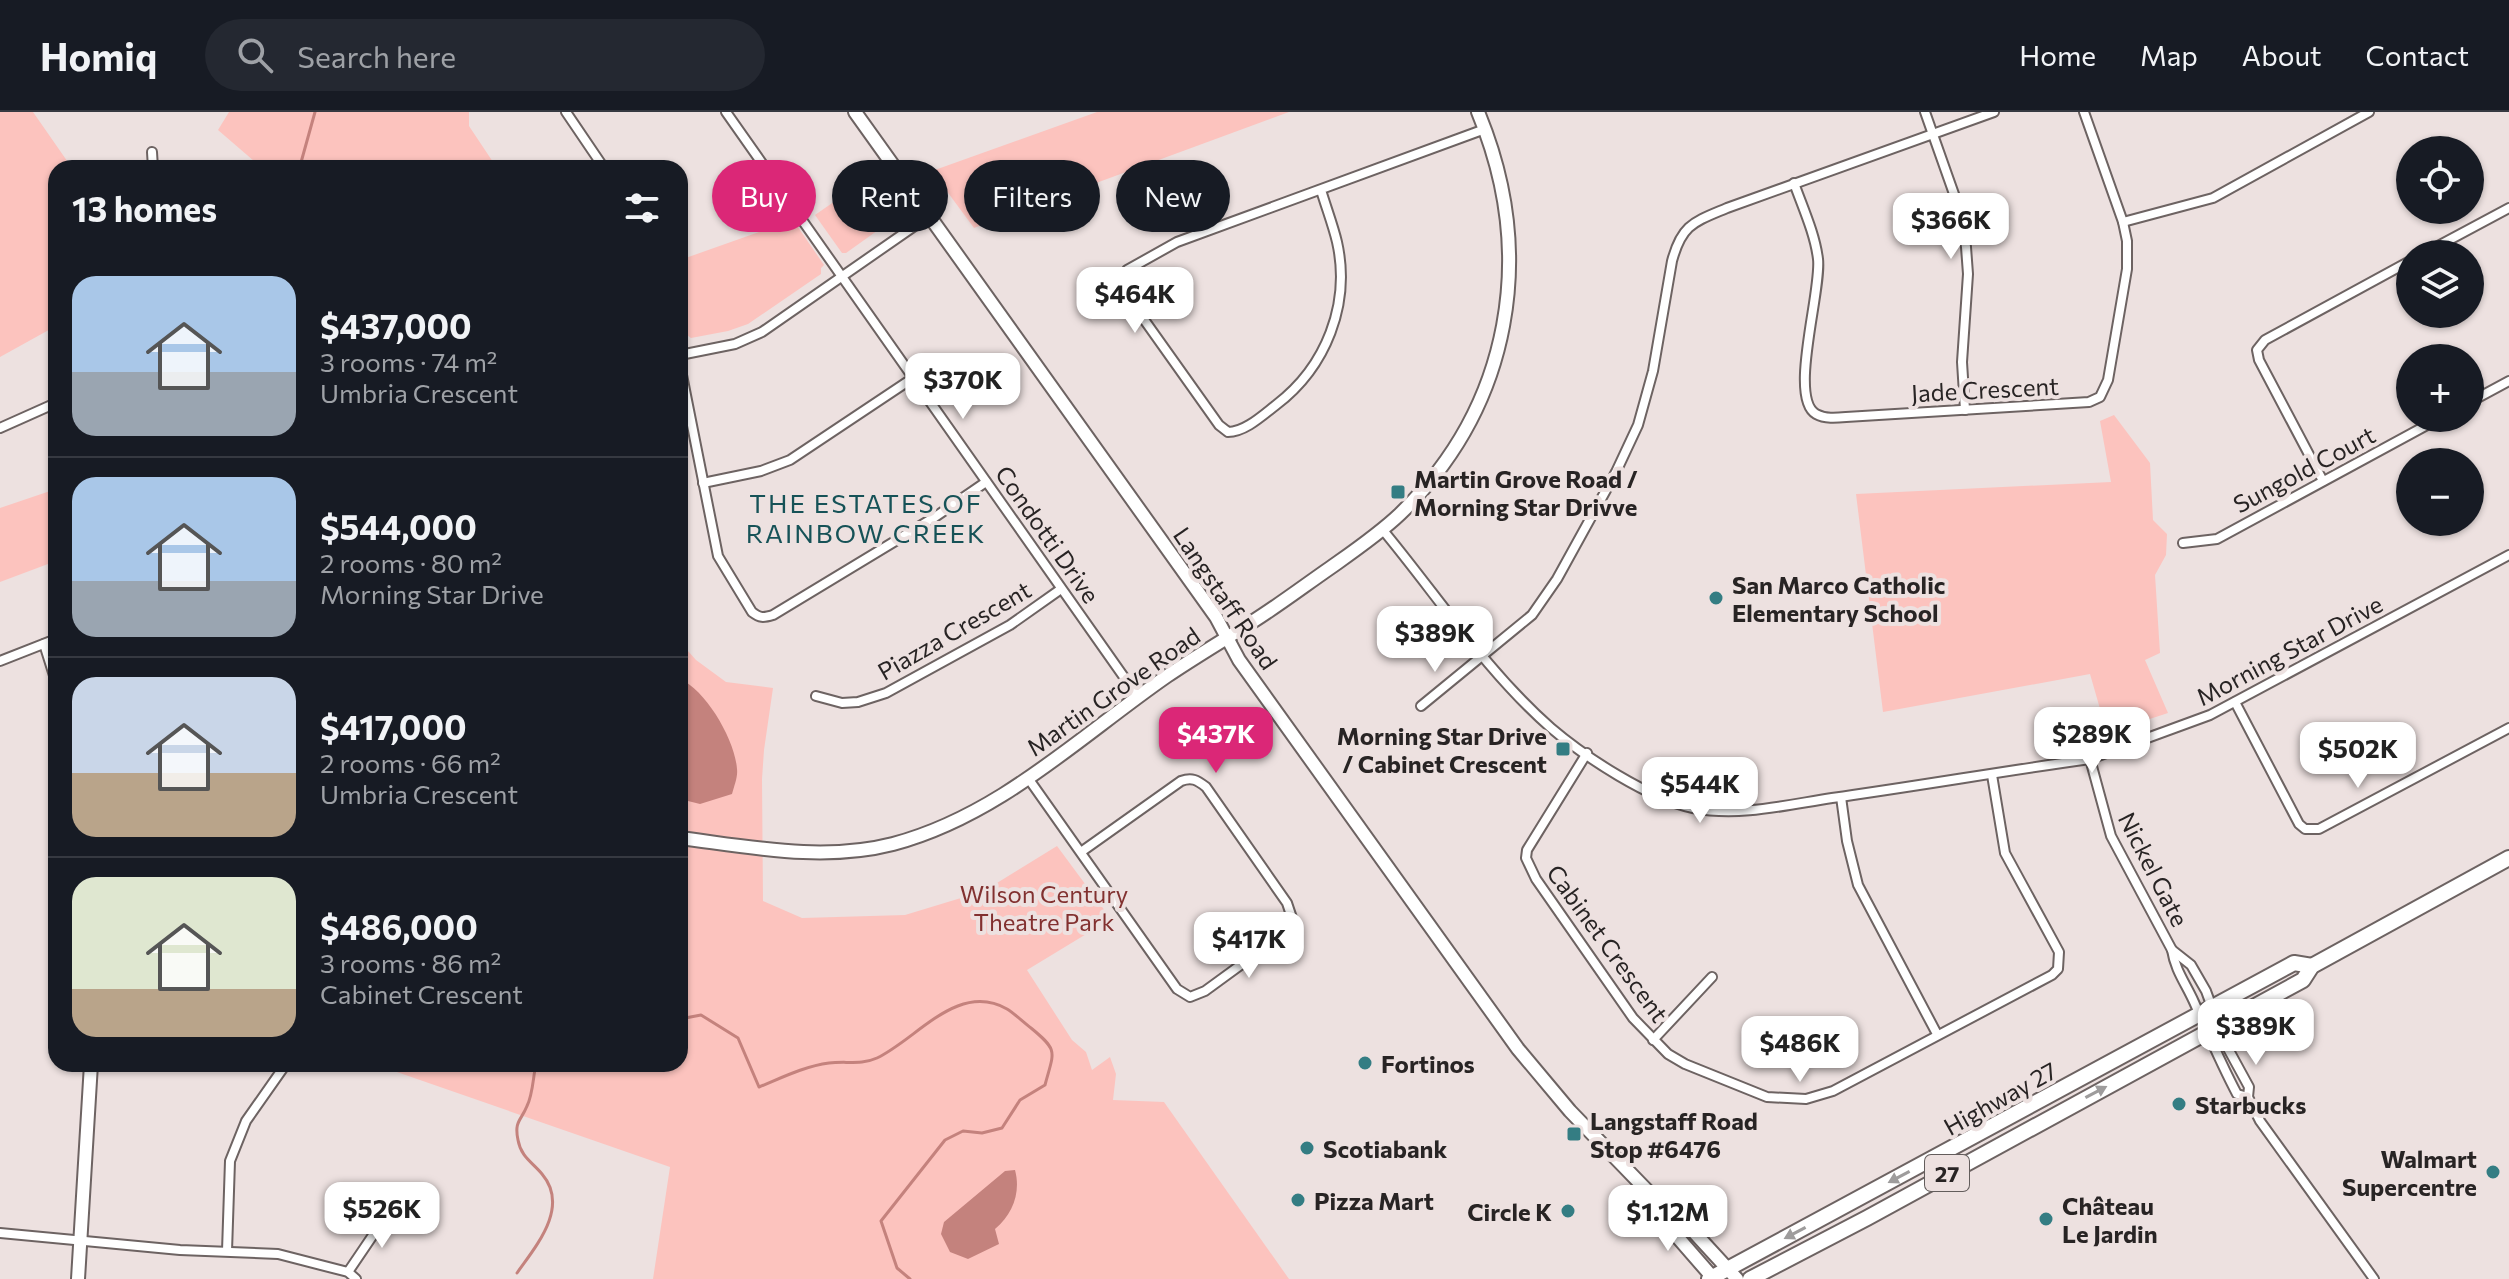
<!DOCTYPE html>
<meta charset="utf-8">
<style>
:root{--surface:#171b24;--page:#242831;--text:#f1f3f6;--muted:#9ea1a6;--line:#363941;--accent:#db2777}
body{margin:0;font-family:Commissioner,sans-serif;background:var(--page);color:var(--text);height:100vh;display:flex;flex-direction:column;font-size:30px;white-space:nowrap}
*{box-sizing:border-box;margin:0}
p{font-size:26px;color:var(--muted)}
.icon{flex:none;width:44px;height:44px;fill:none;stroke:currentColor;stroke-width:2;stroke-linecap:round;stroke-linejoin:round}
.map{position:relative;flex:1;overflow:hidden}
.panel{position:absolute;left:48px;top:48px;width:640px;height:912px;display:flex;flex-direction:column;background:var(--surface);border-radius:24px;box-shadow:0 2px 6px #0004}
.panel>*{flex:none}
.top-card{position:absolute;left:712px;top:48px;width:760px;height:72px;display:flex;gap:16px}
.buttons{position:absolute;left:2396px;top:24px;display:grid;gap:16px}
.buttons a{display:grid;place-items:center;width:88px;height:88px;border-radius:50%;background:var(--surface);box-shadow:0 2px 6px #0004;font-size:40px}
.price{position:absolute;translate:-50% -68px;padding:0 18px;border-radius:16px;background:#fff;color:#222;font-size:26px;line-height:52px;filter:drop-shadow(0 2px 4px #0008)}
.price::after{content:'';position:absolute;left:50%;top:48px;width:24px;height:18px;margin-left:-12px;background:inherit;clip-path:polygon(0 0,100% 0,50% 100%)}
.price.current{background:var(--accent);color:#fff}
ul{padding:0;list-style:none}
li{display:flex;align-items:center;gap:24px;height:200px;padding:0 24px}
li+li{border-top:2px solid var(--line)}
li span{display:grid;place-items:center;flex:none;width:224px;height:160px;border-radius:24px;color:#555}
li>.icon{margin-inline-start:auto}
span .icon{width:96px;height:96px;fill:#fffc;stroke-width:1}
li b{font-size:34px}
h2{display:flex;justify-content:space-between;align-items:center;height:96px;padding:0 24px;font-size:34px}
.chip{padding:0 28px;border-radius:36px;background:var(--surface);box-shadow:0 2px 6px #0004;font-size:28px;line-height:72px}
.chip.current{background:var(--accent);color:#fff}
header{display:flex;align-items:center;gap:48px;box-sizing:border-box;height:112px;padding:0 40px;background:var(--surface);border-bottom:2px solid var(--line)}
header strong{font-size:38px}
nav{display:flex;gap:44px;margin-inline-start:auto;font-size:28px}
.search{width:560px;height:72px;background:var(--page);display:flex;align-items:center;gap:20px;box-sizing:border-box;padding:0 28px;border-radius:44px;color:var(--muted);font-size:30px}
.map>svg:first-child{display:block}
.green{fill:#fcc3be}
.water{fill:#c4827d}
.lines{fill:none;stroke-linecap:round;stroke-linejoin:round}
.stream{stroke:#c4827d;stroke-width:3}
.street-casing{stroke:#6d6362;stroke-width:12}
.secondary-casing{stroke:#6d6362;stroke-width:16}
.primary-casing{stroke:#6d6362;stroke-width:18}
.street{stroke:#fff;stroke-width:8}
.secondary{stroke:#fff;stroke-width:12}
.primary{stroke:#fff;stroke-width:14}
.oneway{fill:#9e9c9c}
.poi-dot{fill:#347d83;stroke:#ede1e0;stroke-width:3}
.labels{text-anchor:middle;dominant-baseline:central;stroke-width:8;stroke-linejoin:round;paint-order:stroke}
.shield{fill:#ede1e0;stroke:#635d5c;stroke-width:2}
.shield-label{font-size:22px;font-weight:bold;fill:#282424}
.street-label{font-size:24px;fill:#282424;stroke:#ede1e0}
.poi-label{font-size:24px;font-weight:bold;fill:#282424;stroke:#ede1e0;text-anchor:start}
.park-label{font-size:24px;fill:#823130;stroke:#ede1e0}
.neighbourhood-label{font-size:26px;letter-spacing:2px;fill:#165257;stroke:#ede1e0}
</style>
<header>
<strong>Homiq</strong>
<div class="search"><svg class="icon" aria-label="search" viewBox="0 0 24 24"><circle cx="10" cy="10" r="6"/><path d="M15 15l6 6"/></svg>Search here</div>
<nav><a>Home</a><a>Map</a><a>About</a><a>Contact</a></nav>
</header>
<div class="map">
<svg width="2509" height="1167" viewBox="0 0 2509 1167">
<rect width="100%" height="100%" fill="#ede1e0"/>
<g class="green">
<path d="M0 0H33L72 56H56V214L0 245Z"/>
<path d="M229 0H469V14L497 56H262L218 18Z"/>
<path d="M1097 0H1289L974 116 932 59Z"/>
<path d="M874 62 902 101 846 141H842L815 103Z"/>
<path d="M793 108 824 153 821 156V162L748 212 728 219 691 226 687 223 682 224 680 218V148Z"/>
<path d="M2114 303 2150 351 2153 408 2167 422 2166 443 2155 463 2160 541 2145 548 2168 601 2107 621 2090 562 1883 600 1856 382 2111 370 2100 309Z"/>
<path d="M56 377V449L0 470V396Z"/>
<path d="M680 530 696 548 726 570 773 576 764 638 762 667 763 789 802 806 905 803 984 779 1057 734 1111 807 1027 858 1072 928 1086 940 1092 958 1110 945 1116 962 1113 988 1164 990 1289 1167H653L670 1055 394 959 396 952H680Z"/>
</g>
<g class="water">
<path d="M680 567C706 578 735 628 737 657 738 665 734 674 732 682L700 692 680 687Z"/>
<path d="M1015 1058C1021 1080 1013 1102 995 1117L999 1132 968 1147 950 1140 941 1122 944 1110 1005 1059Z"/>
</g>
<g class="lines">
<g class="stream">
<path d="M305 56 300 54 315 0"/>
<path d="M680 907 701 903 738 926 759 975C781 966 805 954 829 951 845 949 862 953 877 946 917 927 958 869 1007 897 1015 902 1023 910 1031 916 1059 939 1054 939 1045 973L1020 988 1002 1016 982 1021 963 1019 945 1028 881 1109 897 1156 910 1167"/>
<path d="M517 1161C536 1134 570 1095 542 1062 532 1050 521 1045 518 1028 514 1009 521 1009 527 994 533 982 533 965 536 952"/>
</g>
<defs>
<g id="street">
<path d="M566 0 604 56"/>
<path d="M726 0 1138 585"/>
<path d="M1925 0 1960 99 1966 135 1968 162 1962 250 1965 298"/>
<path d="M152 40 153 56"/>
<path d="M1794 71C1803 96 1815 122 1818 147 1822 178 1788 286 1816 302 1825 307 1836 306 1846 305L2089 290 2100 285 2108 268 2127 157V129L2123 110 2084 0"/>
<path d="M1321 78C1326 95 1333 113 1337 130 1351 192 1326 255 1276 293 1263 303 1245 320 1228 320L1219 313 1123 178 1121 169 1127 158 1177 130 1485 17"/>
<path d="M2123 110 2213 86 2369 0"/>
<path d="M2423 142 2509 96"/>
<path d="M680 243 735 232 762 220 929 104"/>
<path d="M680 253 718 444 752 500C760 506 763 506 773 503L935 405 986 370"/>
<path d="M2470 290 2509 269"/>
<path d="M0 316 56 291"/>
<path d="M2323 369 2259 248 2257 238 2265 228 2410 149"/>
<path d="M703 371 761 359 790 348 913 266"/>
<path d="M1382 417C1437 483 1486 559 1551 616 1585 645 1649 687 1693 696 1739 705 1786 693 1832 686 1918 674 2004 659 2090 647L2210 603 2509 443"/>
<path d="M2183 431 2217 427 2440 306"/>
<path d="M44 532 56 570"/>
<path d="M0 549 56 527"/>
<path d="M816 584 842 591 858 590 886 581 1010 513 1061 477"/>
<path d="M2235 590 2299 712 2305 717H2319L2509 616"/>
<path d="M1421 594 1532 503 1557 467 1616 360 1638 313 1653 259 1672 149C1682 112 1694 110 1727 96L1994 0"/>
<path d="M1587 641 1527 738 1526 746 1536 767 1633 906 1668 942 1685 952 1767 985 1806 987 1833 979 2052 863 2058 857 2059 840 2005 741 1992 663"/>
<path d="M2090 647 2111 724 2172 838C2175 858 2186 872 2194 890 2208 921 2221 952 2237 982L2248 985"/>
<path d="M1028 666 1177 877 1190 885 1205 879 1290 817 1293 809 1287 791 1206 675C1197 668 1192 665 1181 669L1081 740"/>
<path d="M1841 685 1847 729 1858 773 1937 922"/>
<path d="M2172 838 2191 853 2206 879 2225 931 2249 975 2248 985 2260 1009 2374 1167"/>
<path d="M1653 928 1712 865"/>
<path d="M0 1121 180 1138 278 1142 348 1160 356 1167"/>
<path d="M227 1139 230 1049 246 1009 286 952"/>
<path d="M348 1160 390 1098"/>
</g>
<g id="secondary">
<path d="M855 0 1216 505 1239 548 1518 937 1570 999 1665 1097 1681 1106 1737 1167"/>
<path d="M680 726C751 735 823 750 893 732 999 704 1079 625 1167 564 1195 545 1224 528 1252 510 1279 493 1304 474 1330 456 1354 439 1379 422 1400 402 1512 293 1537 142 1478 0"/>
<path d="M1665 1097 1667 1113 1714 1167"/>
<path d="M78 1167 91 952"/>
</g>
<g id="primary">
<path d="M1709 1167 2294 851 2312 854"/>
<path d="M1750 1167 1867 1106 2303 868 2312 854 2509 746"/>
</g>
</defs>
<use href="#street" class="street-casing"/>
<use href="#secondary" class="secondary-casing"/>
<use href="#primary" class="primary-casing"/>
<use href="#street" class="street"/>
<use href="#secondary" class="secondary"/>
<use href="#primary" class="primary"/>
</g>
<defs><path id="oneway-solid" d="M-6-.8H1V-3.2L6.5 0L1 3.2V.8H-6Z" transform="scale(2)"/></defs>
<g class="oneway">
<use href="#oneway-solid" transform="translate(2096 980) rotate(-28)"/>
<use href="#oneway-solid" transform="translate(1899 1065) rotate(152)"/>
<use href="#oneway-solid" transform="translate(1795 1121) rotate(152)"/>
</g>
<g class="poi-dot">
<rect x="1390" y="372" width="16" height="16" rx="4"/>
<circle cx="1716" cy="486" r="8"/>
<rect x="1555" y="629" width="16" height="16" rx="4"/>
<circle cx="1365" cy="951" r="8"/>
<circle cx="2179" cy="992" r="8"/>
<rect x="1566" y="1014" width="16" height="16" rx="4"/>
<circle cx="1307" cy="1036" r="8"/>
<circle cx="2493" cy="1060" r="8"/>
<circle cx="1298" cy="1088" r="8"/>
<circle cx="1568" cy="1099" r="8"/>
<circle cx="2046" cy="1107" r="8"/>
</g>
<g class="labels">
<rect class="shield" x="1925" y="1043" width="44" height="36" rx="6"/>
<g class="shield-label">
<text x="1947" y="1061">27</text>
</g>
<g class="street-label">
<text transform="translate(1985 277) rotate(-3)">Jade Crescent</text>
<text transform="translate(2304 357) rotate(-28)">Sungold Court</text>
<text transform="translate(1048 422) rotate(55)">Condotti Drive</text>
<text transform="translate(1226 486) rotate(56)">Langstaff Road</text>
<text transform="translate(954 518) rotate(-30)">Piazza Crescent</text>
<text transform="translate(2289 538) rotate(-28)">Morning Star Drive</text>
<text transform="translate(1113 579) rotate(-35)">Martin Grove Road</text>
<text transform="translate(2154 757) rotate(63)">Nickel Gate</text>
<text transform="translate(1608 831) rotate(54)">Cabinet Crescent</text>
<text transform="translate(2000 986) rotate(-29)">Highway 27</text>
</g>
<g class="poi-label">
<text x="1414" y="366">Martin Grove Road /<tspan x="1414" dy="28">Morning Star Drivve</tspan></text>
<text x="1732" y="472">San Marco Catholic<tspan x="1732" dy="28">Elementary School</tspan></text>
<text x="1547" y="623" text-anchor="end">Morning Star Drive<tspan x="1547" dy="28">/ Cabinet Crescent</tspan></text>
<text x="1381" y="951">Fortinos</text>
<text x="2195" y="992">Starbucks</text>
<text x="1590" y="1008">Langstaff Road<tspan x="1590" dy="28">Stop #6476</tspan></text>
<text x="1323" y="1036">Scotiabank</text>
<text x="2477" y="1046" text-anchor="end">Walmart<tspan x="2477" dy="28">Supercentre</tspan></text>
<text x="1314" y="1088">Pizza Mart</text>
<text x="2062" y="1093">Château<tspan x="2062" dy="28">Le Jardin</tspan></text>
<text x="1552" y="1099" text-anchor="end">Circle K</text>
</g>
<g class="park-label">
<text x="1044" y="781">Wilson Century<tspan x="1044" dy="28">Theatre Park</tspan></text>
</g>
<g class="neighbourhood-label">
<text x="866" y="390">THE ESTATES OF<tspan x="866" dy="30">RAINBOW CREEK</tspan></text>
</g>
</g>
</svg>
<div class="buttons">
<a><svg class="icon" aria-label="locate" viewBox="0 0 24 24"><circle cx="12" cy="12" r="6"/><path d="M12 2v4M12 18v4M2 12h4M18 12h4"/></svg></a>
<a><svg class="icon" aria-label="layers" viewBox="0 0 24 24"><path d="M12 4l9 5-9 5-9-5zM3 14l9 5 9-5"/></svg></a>
<a>+</a>
<a>−</a>
</div>
<b class="price" style="left:1951px;top:149px">$366K</b>
<b class="price" style="left:1135px;top:223px">$464K</b>
<b class="price" style="left:963px;top:309px">$370K</b>
<b class="price" style="left:1435px;top:562px">$389K</b>
<b class="price current" style="left:1216px;top:663px">$437K</b>
<b class="price" style="left:2092px;top:663px">$289K</b>
<b class="price" style="left:2358px;top:678px">$502K</b>
<b class="price" style="left:1700px;top:713px">$544K</b>
<b class="price" style="left:1249px;top:868px">$417K</b>
<b class="price" style="left:2256px;top:955px">$389K</b>
<b class="price" style="left:1800px;top:972px">$486K</b>
<b class="price" style="left:382px;top:1138px">$526K</b>
<b class="price" style="left:1668px;top:1141px">$1.12M</b>
<div class="top-card">
<a class="chip current">Buy</a>
<a class="chip">Rent</a>
<a class="chip">Filters</a>
<a class="chip">New</a>
</div>
<section class="panel">
<h2>13 homes<svg class="icon" aria-label="filters" viewBox="0 0 24 24"><path d="M4 7h16M4 17h16"/><circle cx="9" cy="7" r="2"/><circle cx="15" cy="17" r="2"/></svg></h2>
<ul>
<li><span style="background:linear-gradient(#a9c7e8 60%,#9aa5b1 0)"><svg class="icon" aria-label="home" viewBox="0 0 24 24"><path d="M3 11l9-7 9 7M6 9v11h12V9"/></svg></span><div><b>$437,000</b><p>3 rooms · 74 m²</p><p>Umbria Crescent</p></div></li>
<li><span style="background:linear-gradient(#a9c7e8 65%,#9aa5b1 0)"><svg class="icon" aria-label="home" viewBox="0 0 24 24"><path d="M3 11l9-7 9 7M6 9v11h12V9"/></svg></span><div><b>$544,000</b><p>2 rooms · 80 m²</p><p>Morning Star Drive</p></div></li>
<li><span style="background:linear-gradient(#c9d6e8 60%,#b9a48a 0)"><svg class="icon" aria-label="home" viewBox="0 0 24 24"><path d="M3 11l9-7 9 7M6 9v11h12V9"/></svg></span><div><b>$417,000</b><p>2 rooms · 66 m²</p><p>Umbria Crescent</p></div></li>
<li><span style="background:linear-gradient(#dfe7d0 70%,#b9a48a 0)"><svg class="icon" aria-label="home" viewBox="0 0 24 24"><path d="M3 11l9-7 9 7M6 9v11h12V9"/></svg></span><div><b>$486,000</b><p>3 rooms · 86 m²</p><p>Cabinet Crescent</p></div></li>
</ul>
</section>
</div>
